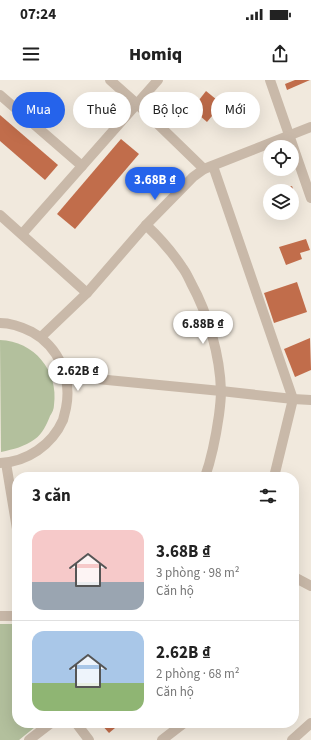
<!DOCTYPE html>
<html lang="vi">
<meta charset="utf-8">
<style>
:root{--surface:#fff;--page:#f6f6f6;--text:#222;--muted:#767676;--line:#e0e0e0;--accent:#2563eb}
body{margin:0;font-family:"Source Sans 3",sans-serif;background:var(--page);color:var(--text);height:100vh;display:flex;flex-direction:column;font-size:15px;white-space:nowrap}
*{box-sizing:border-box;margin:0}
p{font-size:13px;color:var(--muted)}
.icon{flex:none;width:22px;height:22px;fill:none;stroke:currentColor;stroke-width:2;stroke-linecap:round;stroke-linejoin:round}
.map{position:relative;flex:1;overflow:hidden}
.drawer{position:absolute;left:12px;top:392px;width:287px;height:256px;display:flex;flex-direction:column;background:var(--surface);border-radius:16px;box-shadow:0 4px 16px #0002}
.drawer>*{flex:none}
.guide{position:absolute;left:12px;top:12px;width:287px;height:36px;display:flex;gap:8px}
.fabs{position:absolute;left:263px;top:60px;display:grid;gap:8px}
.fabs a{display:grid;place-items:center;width:36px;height:36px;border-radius:50%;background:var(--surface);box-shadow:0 4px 16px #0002;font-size:20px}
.price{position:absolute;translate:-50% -34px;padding:0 9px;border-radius:14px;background:#fff;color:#222;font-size:13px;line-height:26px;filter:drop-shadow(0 1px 2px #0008)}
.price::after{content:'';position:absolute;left:50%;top:24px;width:12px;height:9px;margin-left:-6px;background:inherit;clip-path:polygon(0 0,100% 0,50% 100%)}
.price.current{background:var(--accent);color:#fff}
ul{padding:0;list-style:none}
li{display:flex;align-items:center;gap:12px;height:100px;padding:0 20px}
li+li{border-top:1px solid var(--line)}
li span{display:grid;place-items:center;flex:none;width:112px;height:80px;border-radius:12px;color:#555}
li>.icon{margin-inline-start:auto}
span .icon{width:48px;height:48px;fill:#fffc;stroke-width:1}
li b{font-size:17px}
h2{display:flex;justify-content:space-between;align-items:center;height:48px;padding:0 20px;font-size:17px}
.chip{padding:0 14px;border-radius:18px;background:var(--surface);box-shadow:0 4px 16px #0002;font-size:14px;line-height:36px}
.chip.current{background:var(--accent);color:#fff}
.status{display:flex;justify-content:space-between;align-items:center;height:28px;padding:0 20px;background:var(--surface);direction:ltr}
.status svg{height:11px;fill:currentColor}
header{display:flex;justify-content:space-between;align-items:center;height:52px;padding:0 20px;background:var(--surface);font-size:18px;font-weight:800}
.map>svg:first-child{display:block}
.green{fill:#b3c09d}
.building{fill:#c16d4b}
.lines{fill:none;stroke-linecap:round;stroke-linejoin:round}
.minor{stroke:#c9b9a9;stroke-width:10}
.tertiary{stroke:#c9b9a9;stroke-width:10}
</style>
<div class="status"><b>07:24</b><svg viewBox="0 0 49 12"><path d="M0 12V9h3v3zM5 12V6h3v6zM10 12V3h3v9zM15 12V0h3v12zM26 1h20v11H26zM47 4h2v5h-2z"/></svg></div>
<header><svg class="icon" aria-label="menu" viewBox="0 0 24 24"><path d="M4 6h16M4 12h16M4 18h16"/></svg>Homiq<svg class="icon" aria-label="share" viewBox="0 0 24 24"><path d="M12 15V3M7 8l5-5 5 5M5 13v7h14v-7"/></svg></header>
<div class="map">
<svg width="311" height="660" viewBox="0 0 311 660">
<rect width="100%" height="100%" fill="#f1e9dd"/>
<g class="green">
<path d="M0 260C34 261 59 291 54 325 54 329 52 333 50 336 47 344 42 354 35 359 24 367 14 369 1 372Z"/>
<path d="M0 544H17V643H40L19 660H0Z"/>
</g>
<g class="building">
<path d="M295 0H310L287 10 285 4Z"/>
<path d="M206 11 222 24 207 42 192 29Z"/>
<path d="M0 35 58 85 45 100 0 61Z"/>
<path d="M121 59 139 74 75 149 57 134Z"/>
<path d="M292 106 297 120 292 122V111H278Z"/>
<path d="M270 114V132L264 116Z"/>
<path d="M306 159 310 170 300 173 302 179 286 185 279 167Z"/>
<path d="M297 202 307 232 274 243 264 213Z"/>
<path d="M310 258 311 290 295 297 284 269Z"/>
<path d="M100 643H121L109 653Z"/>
</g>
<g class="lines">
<g class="minor">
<path d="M110 0 137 24 204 89"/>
<path d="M270 0 311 118"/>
<path d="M0 15 82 86"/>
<path d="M213 86 293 319 274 397"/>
<path d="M0 135 87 213"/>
<path d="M146 145C160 158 172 172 182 187 186 192 188 197 191 203 208 234 220 275 221 311 221 319 220 327 219 335 216 356 212 377 205 397"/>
<path d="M22 154 158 0"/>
<path d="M41 257 87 213 146 145 193 97 204 89 311 47"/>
<path d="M66 296 221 311 293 319 311 320"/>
<path d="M6 383 17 449"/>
<path d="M294 497 311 506"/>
<path d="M0 536H17"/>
<path d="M76 643 89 660"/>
<path d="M29 660 51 643"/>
<path d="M162 660 184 643"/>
<path d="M292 660 311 643"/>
</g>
<path class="tertiary" d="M0 243C11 243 22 247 32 252 59 267 72 298 66 328 65 332 64 336 63 340 52 365 27 382 0 383"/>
</g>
</svg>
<div class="fabs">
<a><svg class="icon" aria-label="locate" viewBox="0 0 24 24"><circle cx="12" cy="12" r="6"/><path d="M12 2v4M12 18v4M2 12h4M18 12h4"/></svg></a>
<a><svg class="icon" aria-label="layers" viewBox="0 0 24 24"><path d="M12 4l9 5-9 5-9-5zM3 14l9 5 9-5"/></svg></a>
</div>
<b class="price current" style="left:155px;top:121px">3.68B ₫</b>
<b class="price" style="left:203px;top:265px">6.88B ₫</b>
<b class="price" style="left:78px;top:312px">2.62B ₫</b>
<div class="guide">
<a class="chip current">Mua</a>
<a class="chip">Thuê</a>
<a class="chip">Bộ lọc</a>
<a class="chip">Mới</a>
</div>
<section class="drawer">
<h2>3 căn<svg class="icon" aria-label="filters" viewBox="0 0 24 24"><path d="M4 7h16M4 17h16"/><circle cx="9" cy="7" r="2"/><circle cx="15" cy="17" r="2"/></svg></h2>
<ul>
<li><span style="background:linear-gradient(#f6c9c9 65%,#9aa5b1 0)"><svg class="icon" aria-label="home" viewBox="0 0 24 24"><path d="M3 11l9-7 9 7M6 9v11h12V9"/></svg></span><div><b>3.68B ₫</b><p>3 phòng · 98 m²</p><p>Căn hộ</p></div></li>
<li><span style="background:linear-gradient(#a9c7e8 65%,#8fb573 0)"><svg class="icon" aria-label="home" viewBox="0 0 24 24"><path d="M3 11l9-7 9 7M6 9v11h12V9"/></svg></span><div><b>2.62B ₫</b><p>2 phòng · 68 m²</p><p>Căn hộ</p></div></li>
</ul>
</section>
</div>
